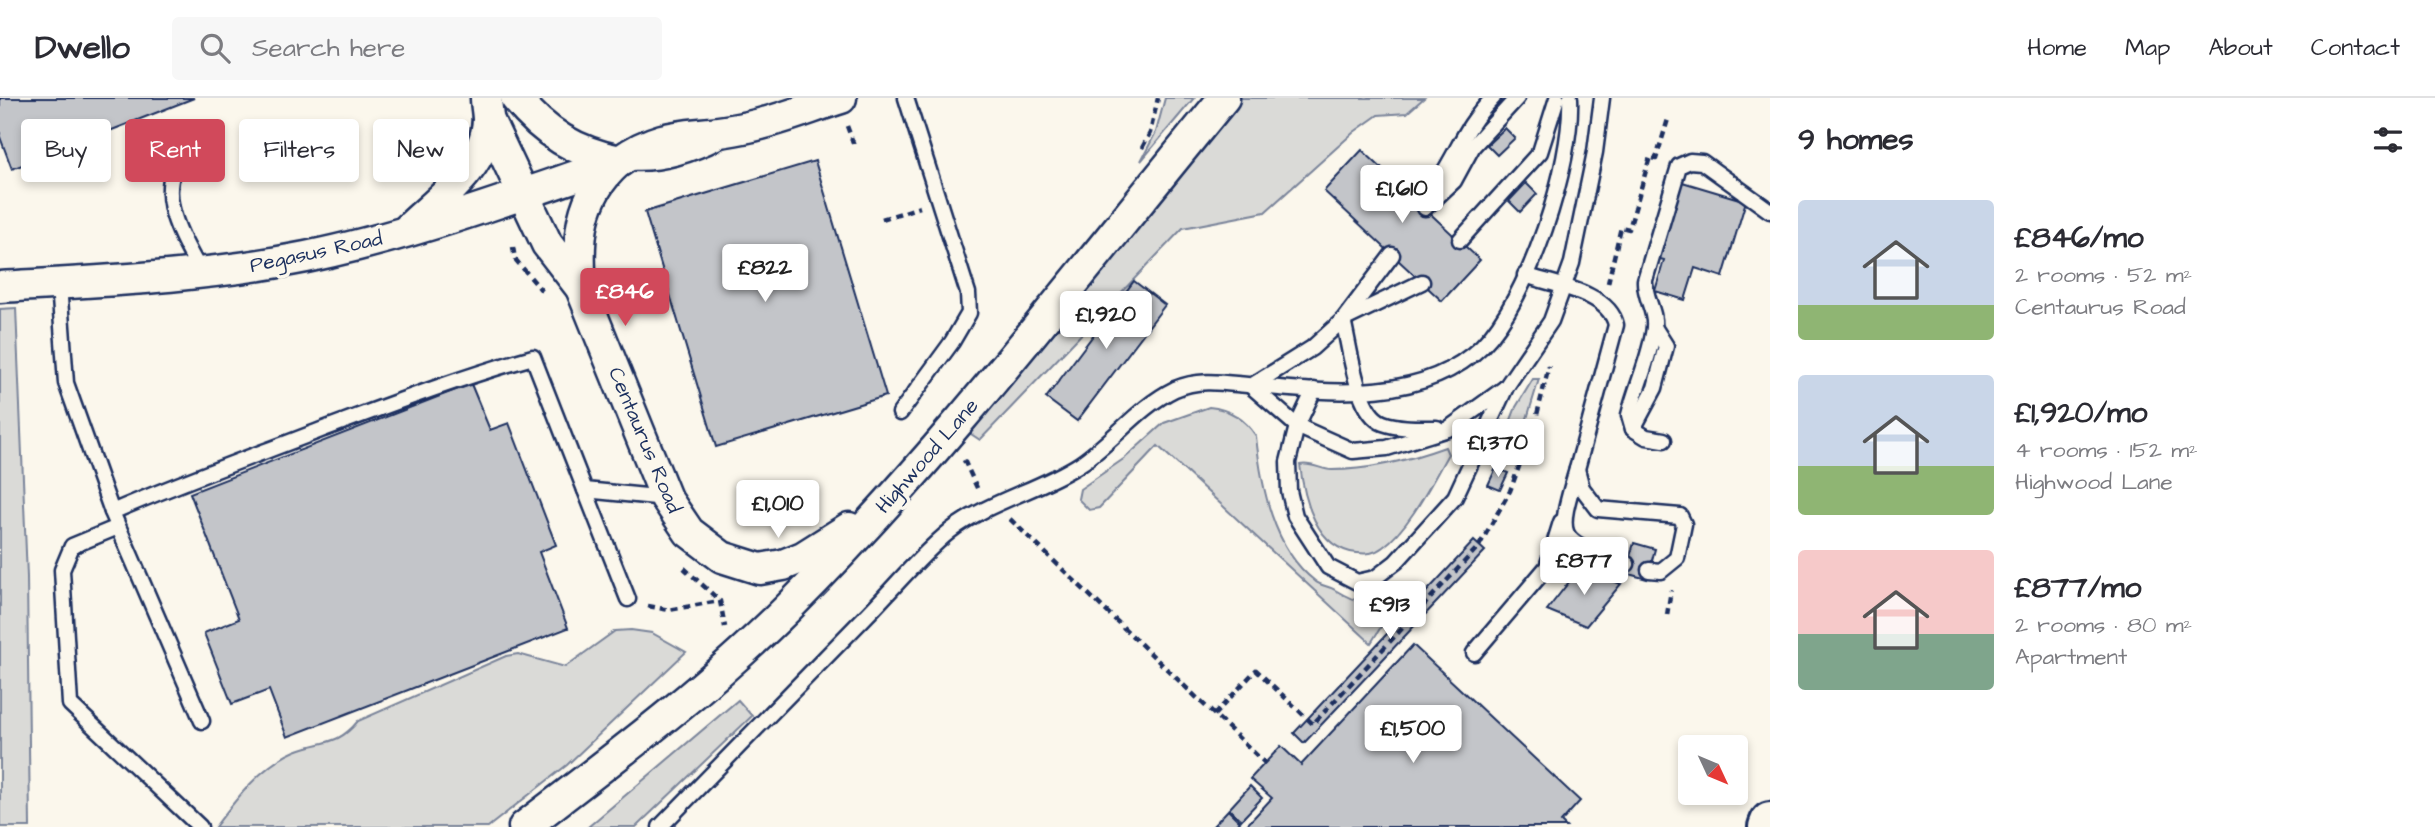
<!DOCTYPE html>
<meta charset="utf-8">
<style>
:root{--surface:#fff;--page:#f7f7f7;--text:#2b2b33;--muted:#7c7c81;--line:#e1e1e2;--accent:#d1495b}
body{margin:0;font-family:"Architects Daughter",sans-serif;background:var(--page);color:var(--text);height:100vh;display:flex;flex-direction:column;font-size:26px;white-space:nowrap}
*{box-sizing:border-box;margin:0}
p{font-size:23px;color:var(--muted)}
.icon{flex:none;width:38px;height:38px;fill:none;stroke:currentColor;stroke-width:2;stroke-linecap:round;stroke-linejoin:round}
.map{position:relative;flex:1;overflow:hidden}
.panel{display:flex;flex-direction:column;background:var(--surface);width:665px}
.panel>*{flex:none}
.banner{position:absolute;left:21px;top:21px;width:665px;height:63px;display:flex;gap:14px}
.needle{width:46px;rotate:134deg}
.tools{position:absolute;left:1678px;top:637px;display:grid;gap:14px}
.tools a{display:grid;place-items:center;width:70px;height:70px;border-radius:7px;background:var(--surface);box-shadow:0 4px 10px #0003;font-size:35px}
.price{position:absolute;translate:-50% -60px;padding:0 16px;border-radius:7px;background:#fff;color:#222;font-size:23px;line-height:46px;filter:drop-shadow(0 2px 4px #0008)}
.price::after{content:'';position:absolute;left:50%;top:42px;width:21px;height:16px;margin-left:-10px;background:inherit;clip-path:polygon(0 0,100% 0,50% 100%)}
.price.on{background:var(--accent);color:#fff}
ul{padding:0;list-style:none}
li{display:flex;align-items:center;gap:21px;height:175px;padding:0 28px}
li span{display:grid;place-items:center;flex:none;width:196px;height:140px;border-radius:7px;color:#555}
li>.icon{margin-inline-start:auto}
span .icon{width:84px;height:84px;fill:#fffc;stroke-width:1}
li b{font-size:30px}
h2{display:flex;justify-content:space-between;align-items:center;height:84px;padding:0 28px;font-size:30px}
.chip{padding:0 24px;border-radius:7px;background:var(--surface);box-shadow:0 4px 10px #0003;font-size:24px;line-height:63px}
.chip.on{background:var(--accent);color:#fff}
header{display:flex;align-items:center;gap:42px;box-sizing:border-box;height:98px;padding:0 35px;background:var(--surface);border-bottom:2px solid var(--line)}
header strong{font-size:33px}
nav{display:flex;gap:38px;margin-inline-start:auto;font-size:24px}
.search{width:490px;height:63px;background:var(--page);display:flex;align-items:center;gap:18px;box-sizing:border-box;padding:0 24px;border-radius:7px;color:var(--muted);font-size:26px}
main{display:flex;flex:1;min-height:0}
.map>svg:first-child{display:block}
.green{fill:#dadad7;stroke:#7a849a;stroke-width:2}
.building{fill:#c3c5c9;stroke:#1b2f5e;stroke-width:2}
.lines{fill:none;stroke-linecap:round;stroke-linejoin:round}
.lane-casing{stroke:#1b2f5e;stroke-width:19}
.street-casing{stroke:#1b2f5e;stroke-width:35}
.highway-casing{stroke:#1b2f5e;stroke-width:44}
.path{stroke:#1b2f5e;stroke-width:4.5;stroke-dasharray:7 5;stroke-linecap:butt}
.lane{stroke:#fbf7ec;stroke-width:14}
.street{stroke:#fbf7ec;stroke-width:30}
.highway{stroke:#fbf7ec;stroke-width:38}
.labels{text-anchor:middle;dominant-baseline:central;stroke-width:7;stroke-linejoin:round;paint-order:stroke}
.street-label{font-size:21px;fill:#1b2f5e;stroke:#fbf7ec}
</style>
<header>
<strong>Dwello</strong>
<div class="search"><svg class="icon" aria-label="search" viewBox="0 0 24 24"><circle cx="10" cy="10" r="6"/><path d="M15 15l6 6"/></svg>Search here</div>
<nav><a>Home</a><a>Map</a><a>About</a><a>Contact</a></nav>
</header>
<main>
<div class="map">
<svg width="1770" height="729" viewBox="0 0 1770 729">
<rect width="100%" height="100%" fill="#fbf7ec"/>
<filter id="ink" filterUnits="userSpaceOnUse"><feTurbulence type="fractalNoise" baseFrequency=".0143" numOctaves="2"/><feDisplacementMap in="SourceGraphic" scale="14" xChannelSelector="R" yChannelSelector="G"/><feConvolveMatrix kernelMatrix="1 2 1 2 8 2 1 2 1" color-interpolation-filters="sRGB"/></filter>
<g filter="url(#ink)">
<g class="green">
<path d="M1165 0H1194L1141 63 1156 34Z"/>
<path d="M1234 0H1424L1407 15 1378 17 1354 34 1265 114 1183 130 980 342 965 332Z"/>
<path d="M16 210 27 479 30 729H0V211Z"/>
<path d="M1533 281H1539L1519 347 1511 359 1495 363 1516 309Z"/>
<path d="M1209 309C1230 311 1245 321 1256 338 1261 387 1273 451 1315 483 1320 488 1329 488 1335 492 1360 507 1365 507 1394 496L1392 511 1371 545 1158 348 1099 410 1089 412 1078 401 1080 391 1125 360 1164 325Z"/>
<path d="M1445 349 1448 356C1432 384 1409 431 1383 449 1374 456 1367 456 1357 455 1316 451 1304 401 1300 367 1311 364 1321 372 1332 372 1370 372 1409 362 1445 349Z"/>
<path d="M631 532 652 535 686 554 567 667 488 729H215C236 701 262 667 295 653 322 642 337 649 358 623L506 558 518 556 565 569 615 533Z"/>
<path d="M738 602 752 618 636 729H588Z"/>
</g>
<g class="building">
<path d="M0 0H194L12 71 0 39Z"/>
<path d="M1505 30 1515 40 1497 57 1487 47Z"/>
<path d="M1362 52 1480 162 1442 203 1324 93Z"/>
<path d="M815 63 886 298 716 349 645 114Z"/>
<path d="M1679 83 1746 103 1723 179 1695 170 1685 202 1655 193 1664 162 1656 160Z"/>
<path d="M1526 85 1537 96 1520 114 1509 103Z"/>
<path d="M1134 183 1165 207 1077 323 1046 300Z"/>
<path d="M471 286 490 332 509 325 556 447 539 454 568 530 287 639 269 592 232 606 204 535 239 521 190 395Z"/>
<path d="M1496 370 1508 375 1500 392 1488 387Z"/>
<path d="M1474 443 1485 453 1304 645 1294 635Z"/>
<path d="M1634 445 1655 451 1647 481 1625 475Z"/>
<path d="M1580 470 1621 486 1586 528 1547 512Z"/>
<path d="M1413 547 1580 703 1561 724 1566 729H1245L1272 700 1250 681 1265 665 1281 648 1301 667Z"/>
<path d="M1250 688 1262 700 1241 722 1229 711Z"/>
<path d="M1228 712 1240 724 1235 729H1212Z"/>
</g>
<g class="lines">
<defs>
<g id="lane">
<path d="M625 64C658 68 689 58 719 43"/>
<path d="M1429 104C1431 92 1435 89 1441 79 1461 47 1465 29 1493 0"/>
<path d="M1425 110 1454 83 1473 48 1517 0"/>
<path d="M1460 142 1540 54 1557 0"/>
<path d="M1392 157 1343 222C1350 248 1356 315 1383 325 1400 331 1418 330 1437 330"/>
<path d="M201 175C182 139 151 92 185 54 192 47 205 43 214 38"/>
<path d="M1525 177C1553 187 1609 194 1616 227L1577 371"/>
<path d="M59 186 66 285 112 414 202 623"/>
<path d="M1251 288 1297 328 1353 353 1387 350 1448 331 1505 290"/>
<path d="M1251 288 1312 250 1343 222 1422 184"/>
<path d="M1314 292 1297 328 1288 364 1289 393 1295 418 1328 469 1357 484 1375 480 1396 464 1455 399 1506 289 1551 223 1572 165 1595 54 1602 0"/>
<path d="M900 315 952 244 969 215 968 195 906 0"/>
<path d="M1633 331 1655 290 1666 248 1654 229"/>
<path d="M1664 342 1646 339 1633 331 1629 317C1636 288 1650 260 1654 230 1656 212 1644 200 1645 182L1679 68 1690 63 1702 64 1770 113"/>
<path d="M585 392 628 501"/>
<path d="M112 414C181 384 251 359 321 332 391 306 461 279 533 259L585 392 666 400"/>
<path d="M118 429 72 448 62 472 70 606 200 729"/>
<path d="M1627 466C1557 441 1555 445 1577 371L1582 390 1598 411 1680 418 1684 426 1677 460 1661 473 1649 472"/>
<path d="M1474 555 1547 469 1561 424"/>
<path d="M660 729C728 659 796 589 865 519 893 491 920 457 950 433 989 403 1040 392 1080 366 1114 343 1138 309 1175 291 1202 279 1229 286 1257 288 1330 295 1424 305 1482 248 1529 201 1573 66 1570 0"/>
</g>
<g id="street">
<path d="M516 0C544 35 575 54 620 63"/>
<path d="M488 21 547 146 581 190 666 400 689 434 722 459 760 471 783 467 803 459 849 430"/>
<path d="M409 130C440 100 486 69 488 22 488 15 486 7 486 0"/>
<path d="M0 189C102 183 205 179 306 159 413 137 516 98 620 63 666 30 693 41 743 30 776 24 809 10 841 0"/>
<path d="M581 190C577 142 579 99 617 65"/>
<path d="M524 729C614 660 708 590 788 510 946 352 1082 172 1224 0"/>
</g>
<path id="highway" d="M1768 729 1770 724"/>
</defs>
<use href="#lane" class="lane-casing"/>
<use href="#street" class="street-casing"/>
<use href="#highway" class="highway-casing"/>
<g class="path">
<path d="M847 28 855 50"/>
<path d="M1142 50 1150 35 1158 0"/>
<path d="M882 121 920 109"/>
<path d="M513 149 515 161 542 193"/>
<path d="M1608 185 1621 129 1629 131 1650 59 1656 61 1669 18"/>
<path d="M964 362 978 392"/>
<path d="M1010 421 1265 665"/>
<path d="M684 470 720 503 725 529"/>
<path d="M648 508 669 512 719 503"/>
<path d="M1667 517 1671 492"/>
<path d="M1214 617 1256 572 1313 626 1479 448 1510 393 1535 325 1549 268"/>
</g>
<use href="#lane" class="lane"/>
<use href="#street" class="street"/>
<use href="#highway" class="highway"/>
</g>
</g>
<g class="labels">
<g class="street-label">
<text transform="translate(316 154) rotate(-12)">Pegasus Road</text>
<text transform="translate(645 342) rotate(67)">Centaurus Road</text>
<text transform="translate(927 358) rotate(-49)">Highwood Lane</text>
</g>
</g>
</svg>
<div class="tools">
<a><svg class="needle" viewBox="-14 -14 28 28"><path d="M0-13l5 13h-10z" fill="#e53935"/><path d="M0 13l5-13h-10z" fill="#7c7c81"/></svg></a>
</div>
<b class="price" style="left:1402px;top:127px">£1,610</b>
<b class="price" style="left:765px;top:206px">£822</b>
<b class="price on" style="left:625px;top:230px">£846</b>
<b class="price" style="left:1106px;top:253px">£1,920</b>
<b class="price" style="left:1498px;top:381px">£1,370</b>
<b class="price" style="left:778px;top:442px">£1,010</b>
<b class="price" style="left:1584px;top:499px">£877</b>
<b class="price" style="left:1390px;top:543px">£913</b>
<b class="price" style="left:1413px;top:667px">£1,500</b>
<div class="banner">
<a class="chip">Buy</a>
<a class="chip on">Rent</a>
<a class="chip">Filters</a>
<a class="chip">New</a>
</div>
</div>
<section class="panel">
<h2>9 homes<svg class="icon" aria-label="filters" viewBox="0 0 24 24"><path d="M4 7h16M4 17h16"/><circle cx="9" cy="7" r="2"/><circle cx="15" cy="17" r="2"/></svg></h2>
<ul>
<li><span style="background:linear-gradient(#c9d6e8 75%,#8fb573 0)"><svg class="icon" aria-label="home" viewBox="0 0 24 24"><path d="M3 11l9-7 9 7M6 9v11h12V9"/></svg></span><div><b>£846/mo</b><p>2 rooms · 52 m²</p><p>Centaurus Road</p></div></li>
<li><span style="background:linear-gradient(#c9d6e8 65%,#8fb573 0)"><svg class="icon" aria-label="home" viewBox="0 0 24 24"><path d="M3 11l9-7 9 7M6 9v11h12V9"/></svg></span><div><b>£1,920/mo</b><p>4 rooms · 152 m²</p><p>Highwood Lane</p></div></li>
<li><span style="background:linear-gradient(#f6c9c9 60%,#7fa58c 0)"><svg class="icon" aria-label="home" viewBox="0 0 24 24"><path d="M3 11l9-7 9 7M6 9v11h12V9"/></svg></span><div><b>£877/mo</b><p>2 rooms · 80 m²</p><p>Apartment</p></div></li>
</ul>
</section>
</main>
